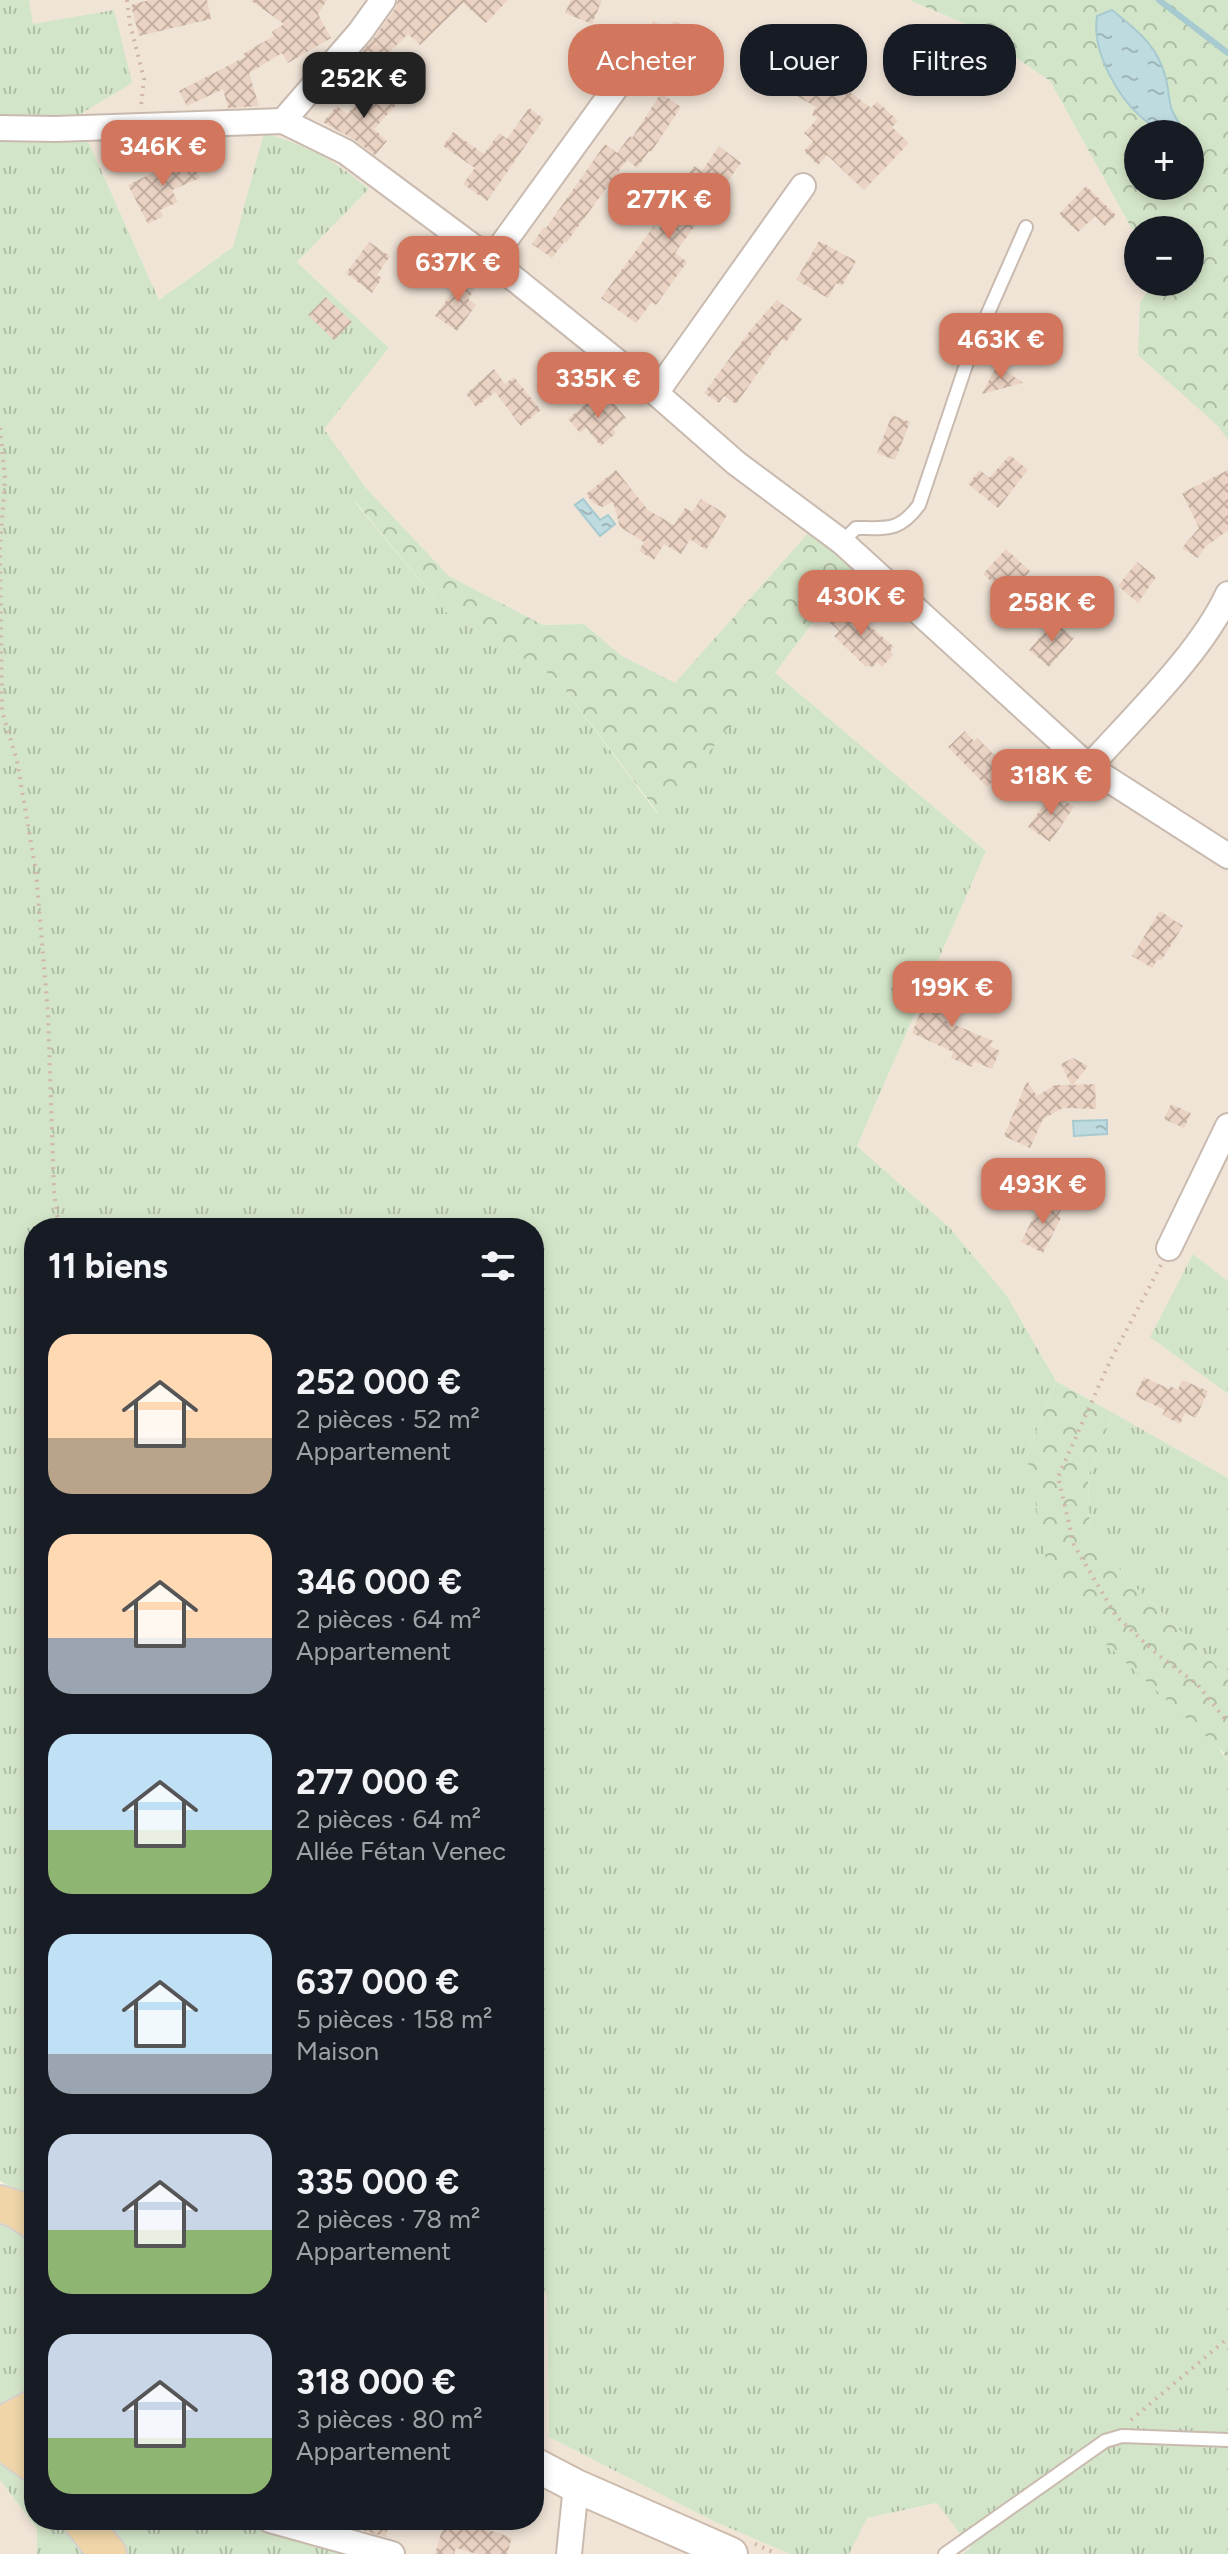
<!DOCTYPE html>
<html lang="fr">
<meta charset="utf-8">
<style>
:root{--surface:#171b24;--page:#242831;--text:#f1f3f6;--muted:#9ea1a6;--accent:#d2775d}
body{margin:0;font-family:Figtree,sans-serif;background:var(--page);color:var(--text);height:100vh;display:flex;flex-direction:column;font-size:30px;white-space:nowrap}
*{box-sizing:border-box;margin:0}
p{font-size:26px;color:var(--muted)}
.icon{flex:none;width:44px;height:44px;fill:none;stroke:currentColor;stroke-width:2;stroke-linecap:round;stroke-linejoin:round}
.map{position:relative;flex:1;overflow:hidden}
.side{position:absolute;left:24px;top:1218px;width:520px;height:1312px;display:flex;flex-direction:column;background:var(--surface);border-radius:32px;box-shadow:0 4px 12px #0003}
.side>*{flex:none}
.top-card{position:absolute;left:568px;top:24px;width:540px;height:72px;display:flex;gap:16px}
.fabs{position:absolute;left:1124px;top:120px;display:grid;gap:16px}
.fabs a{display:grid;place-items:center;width:80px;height:80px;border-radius:50%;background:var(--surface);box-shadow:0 4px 12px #0003;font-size:40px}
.price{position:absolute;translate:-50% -68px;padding:0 18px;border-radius:16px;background:var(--accent);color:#fff;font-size:26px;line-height:52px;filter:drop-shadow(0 2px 4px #0008)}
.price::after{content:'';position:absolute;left:50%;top:48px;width:24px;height:18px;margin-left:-12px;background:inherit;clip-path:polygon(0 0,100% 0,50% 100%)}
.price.selected{background:#222;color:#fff}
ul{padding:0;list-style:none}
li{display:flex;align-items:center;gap:24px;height:200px;padding:0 24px}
li span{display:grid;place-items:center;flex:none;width:224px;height:160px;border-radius:24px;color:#555}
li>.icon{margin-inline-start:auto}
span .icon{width:96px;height:96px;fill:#fffc;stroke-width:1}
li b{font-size:34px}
h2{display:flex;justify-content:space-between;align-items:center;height:96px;padding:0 24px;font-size:34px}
.pill{padding:0 28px;border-radius:32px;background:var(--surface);box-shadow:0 4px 12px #0003;font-size:28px;line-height:72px}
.pill.selected{background:var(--accent);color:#fff}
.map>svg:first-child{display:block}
.residential{fill:#f0e4d7}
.grass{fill:url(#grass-tufts)}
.forest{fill:url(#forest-crowns);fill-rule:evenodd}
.water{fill:url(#water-ripples);stroke:#a6cad0;stroke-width:2}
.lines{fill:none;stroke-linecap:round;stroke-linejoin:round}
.stream{stroke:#a6cad0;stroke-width:6}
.building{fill:url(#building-cross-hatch)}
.service-casing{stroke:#c9baaf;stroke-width:16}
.minor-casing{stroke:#c9baaf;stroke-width:28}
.secondary-casing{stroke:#ccbbad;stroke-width:36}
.primary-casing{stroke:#d7d1ce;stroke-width:40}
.path{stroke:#d0b6a6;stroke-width:4;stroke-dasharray:2 6;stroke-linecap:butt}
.service{stroke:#fff;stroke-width:12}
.minor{stroke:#fff;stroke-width:24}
.secondary{stroke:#fff;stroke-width:32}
.primary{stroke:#efd5a8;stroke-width:36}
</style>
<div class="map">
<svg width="1228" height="2554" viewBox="0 0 1228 2554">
<defs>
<pattern id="grass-tufts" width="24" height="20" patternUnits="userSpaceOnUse" patternTransform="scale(2)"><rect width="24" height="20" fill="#d3e5c8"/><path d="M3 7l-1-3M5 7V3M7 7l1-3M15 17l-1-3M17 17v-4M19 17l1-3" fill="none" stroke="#afbda5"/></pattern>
<pattern id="forest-crowns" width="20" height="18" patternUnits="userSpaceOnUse" patternTransform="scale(2)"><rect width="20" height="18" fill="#d3e5c8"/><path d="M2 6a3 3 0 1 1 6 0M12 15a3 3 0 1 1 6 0" fill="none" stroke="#afbda5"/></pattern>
<pattern id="water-ripples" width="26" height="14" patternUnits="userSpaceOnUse" patternTransform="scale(2)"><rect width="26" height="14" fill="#bedbe0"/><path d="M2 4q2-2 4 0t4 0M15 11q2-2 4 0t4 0" fill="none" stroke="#9fb5b8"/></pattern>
<pattern id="building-cross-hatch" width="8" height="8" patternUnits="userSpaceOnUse" patternTransform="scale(2)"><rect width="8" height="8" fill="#ebd3c3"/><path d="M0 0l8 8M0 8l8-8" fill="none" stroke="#c3aea1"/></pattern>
</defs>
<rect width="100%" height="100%" fill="#f9f2e7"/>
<g class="residential">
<path d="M29 0H909L968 25 1050 81 1138 240V282H1154L1140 302 1228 440V1281L1193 1254 1151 1337 1228 1394V1478L1056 1381 1007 1296 950 1228 857 1146 986 851 775 673 855 568 809 532 675 684 622 656 584 624 543 625 449 576 366 488 324 429 389 348 297 262 368 190 265 134 233 247 159 300 77 116 114 10 33 25Z"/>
<path d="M534 2291 547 2293 549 2437 711 2520 790 2554H350L237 2520H534Z"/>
<path d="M0 2480 37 2530V2554H0Z"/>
<path d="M938 2503 971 2548 962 2554H849L867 2518Z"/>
</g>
<g class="grass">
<path d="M0 0H29L33 24 114 10 132 83 77 116 159 300 233 247 264 133C313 148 330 158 369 189L297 262 389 348 324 429 366 488 354 501 446 612 556 678 657 813 775 673 986 851 857 1146 950 1228 1007 1296 1056 1381 1027 1456 1228 1762V2554H962L971 2548 937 2503 867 2518 849 2554H790L711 2520 549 2437 547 2293 534 2291V1228H34V2200L0 2181Z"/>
<path d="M1193 1254 1228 1281V1394L1150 1337Z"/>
<path d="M1113 1413 1228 1478V1677L1127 1579 1090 1529 1088 1477Z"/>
<path d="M0 2220 24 2232 34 2242V2389L16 2404 0 2410Z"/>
<path d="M34 2433V2520H237L350 2554H37V2529L0 2480V2455Z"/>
</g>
<g class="forest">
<path d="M909 0H1228V440L1217 425 1138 355 1140 302 1154 282H1190V230H1138V240L1050 81 968 25ZM1166 78 1169 108 1181 126 1175 131 1151 125ZM1138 134H1190V186H1138Z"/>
<path d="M366 488 449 576 543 625 584 624 622 656 675 683 809 532 855 567 775 673 658 813 556 678 446 612 354 500Z"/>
<path d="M1056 1381 1113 1413 1088 1477 1090 1529 1127 1579 1228 1677V1762L1223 1752 1106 1644 1046 1561 1027 1456Z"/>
</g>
<g class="water">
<path d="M1112 10C1137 31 1158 45 1166 79 1172 103 1165 102 1181 126L1174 131C1167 129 1157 128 1150 124 1120 103 1091 52 1097 16Z"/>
<path d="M583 499 600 520 608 515 615 524 600 536 575 505Z"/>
<path d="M1107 1120V1134L1074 1136 1073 1121Z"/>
</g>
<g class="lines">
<path class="stream" d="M1159 0 1228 53"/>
</g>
<g class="building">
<path d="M149 0H207L211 19 139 36 131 5Z"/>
<path d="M250 0H327L318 14 331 38 288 63 282 53 249 73 259 106 228 108 223 89 187 106 179 91 245 57 243 54 274 36 272 32 284 24Z"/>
<path d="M398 0H508L486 23 463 3 420 45 408 34 368 73 355 60 374 38 395 9Z"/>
<path d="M571 0H602L592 24 565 13Z"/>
<path d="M653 21 669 30 674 21 712 41 695 73 682 66 684 62 643 40Z"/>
<path d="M809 74 843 93 846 89 871 108 877 101 898 121 892 127 909 143 864 190 827 155 818 165 804 151 813 141 804 133 818 118 812 115 816 107 797 96Z"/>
<path d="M374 86 396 105 374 129 387 141 375 155 355 140 323 122 337 106 347 114Z"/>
<path d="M661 93 681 107 651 152 649 151 637 168 627 160 566 243 564 242 552 258 532 244 544 227 546 228 605 144 617 153 630 136 632 138Z"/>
<path d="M529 108 544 119 487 201 463 184 475 168 443 146 453 132 484 154 499 133 507 139Z"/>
<path d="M719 146 741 163 675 253 687 262 656 305 652 302 636 323 601 298 654 226 658 230 682 198 675 193 694 166 702 171Z"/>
<path d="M190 155 200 178 172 190 178 202 160 210 163 216 148 224 128 185Z"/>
<path d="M1086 186 1116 215 1105 226 1095 216 1078 232 1059 214Z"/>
<path d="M819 241 856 261 842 286 836 283 828 298 796 280Z"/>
<path d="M369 242 390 256 377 275 382 278 372 293 346 273Z"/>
<path d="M465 275 478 284 468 299 476 305 457 331 435 316Z"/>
<path d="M326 297 352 322 334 340 308 315Z"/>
<path d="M777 300 802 319 786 342 782 339 736 404 724 396 719 403 704 393 752 328Z"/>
<path d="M997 365 1023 383 982 394Z"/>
<path d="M494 369 505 384 514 377 541 410 521 426 495 392 476 407 466 394Z"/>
<path d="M594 397 604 408 612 401 626 418 613 429 616 433 601 446 586 428 580 433 568 419Z"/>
<path d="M892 415 910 422 895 460 877 453Z"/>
<path d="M1010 455 1028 470 998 508 968 484 980 470 989 478Z"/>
<path d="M616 470 648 510 674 525 685 508 692 512 701 499 727 515 706 550 690 539 681 554 664 544 654 560 639 551 644 542 620 527 613 502 602 507 593 503 586 494Z"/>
<path d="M1228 470V530L1204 548 1198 558 1182 548 1199 528 1182 493Z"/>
<path d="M1006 549 1030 571 1018 584 1011 577 1006 583 1002 580 997 586 983 574Z"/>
<path d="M1137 562 1156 577 1138 603 1118 586Z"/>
<path d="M845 604 894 647 890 651 893 655 882 667 877 662 872 668 869 665 866 667 834 636 839 631 828 621Z"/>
<path d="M1054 621 1074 638 1049 667 1029 650Z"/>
<path d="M965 731 974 741 977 738 1007 768 987 787 948 747Z"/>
<path d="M1053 792 1074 807 1050 842 1028 827Z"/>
<path d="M1160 911 1183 926 1161 961 1158 959 1152 968 1132 956Z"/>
<path d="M934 979 960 990 946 1021 993 1041 990 1046 1000 1051 992 1069 974 1061 972 1067 951 1058 953 1052 912 1033Z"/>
<path d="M1073 1058 1088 1066 1073 1085 1095 1084 1096 1109 1063 1108 1043 1119 1030 1148 1004 1136 1027 1081 1037 1096 1055 1085H1071L1061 1064Z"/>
<path d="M1171 1104 1191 1113 1184 1128 1164 1119Z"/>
<path d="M1043 1198 1062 1208 1058 1216 1061 1218 1043 1253 1021 1242Z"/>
<path d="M1144 1377 1169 1389 1170 1386 1178 1390 1182 1380 1208 1391 1196 1418 1185 1413 1180 1424 1162 1415 1165 1410 1135 1396Z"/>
<path d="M326 2520H389L386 2537Z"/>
<path d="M445 2520H460L512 2538 507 2554H477L456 2548 454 2554H435Z"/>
</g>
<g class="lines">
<defs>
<g id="service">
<path d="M842 542 856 528C887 528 899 532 919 505L969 356 1026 227"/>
<path d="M945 2554 1105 2441 1122 2436 1228 2440"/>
</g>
<g id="minor">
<path d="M283 121 360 32 383 0"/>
<path d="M0 128 55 129 283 121 346 152 491 260 656 393 736 463 842 542 1089 767 1228 856"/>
<path d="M491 260 630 68"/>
<path d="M656 393 803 186"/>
<path d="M1089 767C1133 718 1201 653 1228 594"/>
<path d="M1169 1248 1228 1126"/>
<path d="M270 2520 392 2554"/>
<path d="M569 2554 576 2486"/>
</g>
<path id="secondary" d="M534 2464 576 2486 731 2554"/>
<g id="primary">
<path d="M0 2204 16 2209 34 2221"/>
<path d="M0 2426 34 2408"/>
<path d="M0 2440 34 2464"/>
<path d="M81 2520 108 2554"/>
</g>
</defs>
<use href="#service" class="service-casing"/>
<use href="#minor" class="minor-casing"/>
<use href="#secondary" class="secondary-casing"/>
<use href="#primary" class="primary-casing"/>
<g class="path">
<path d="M127 0 130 24 144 79 141 106"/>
<path d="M0 428 5 479 0 548 2 711 17 761 36 872 48 1013 54 1191 59 1228"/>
<path d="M1161 1265 1110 1361 1058 1477 1074 1545 1116 1616 1157 1654 1198 1685 1228 1723"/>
<path d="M1131 2420 1228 2338"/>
<path d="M755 2544 777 2554"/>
</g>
<use href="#service" class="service"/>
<use href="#minor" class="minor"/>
<use href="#secondary" class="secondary"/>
<use href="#primary" class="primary"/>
</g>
</svg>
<div class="fabs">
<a>+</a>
<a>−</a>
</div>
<b class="price selected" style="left:364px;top:120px">252K €</b>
<b class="price" style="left:163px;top:188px">346K €</b>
<b class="price" style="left:669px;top:241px">277K €</b>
<b class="price" style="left:458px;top:304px">637K €</b>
<b class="price" style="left:1001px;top:381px">463K €</b>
<b class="price" style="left:598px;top:420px">335K €</b>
<b class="price" style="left:861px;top:638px">430K €</b>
<b class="price" style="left:1052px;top:644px">258K €</b>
<b class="price" style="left:1051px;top:817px">318K €</b>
<b class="price" style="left:952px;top:1029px">199K €</b>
<b class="price" style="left:1043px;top:1226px">493K €</b>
<div class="top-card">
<a class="pill selected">Acheter</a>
<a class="pill">Louer</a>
<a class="pill">Filtres</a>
</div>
<section class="side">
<h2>11 biens<svg class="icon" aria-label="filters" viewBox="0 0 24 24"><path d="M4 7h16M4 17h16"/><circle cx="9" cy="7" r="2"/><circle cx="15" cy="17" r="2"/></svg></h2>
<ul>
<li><span style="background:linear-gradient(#ffd9b3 65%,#b9a48a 0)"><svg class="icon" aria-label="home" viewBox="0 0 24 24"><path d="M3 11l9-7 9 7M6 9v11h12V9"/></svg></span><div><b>252 000 €</b><p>2 pièces · 52 m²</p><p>Appartement</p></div></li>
<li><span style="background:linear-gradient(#ffd9b3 65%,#9aa5b1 0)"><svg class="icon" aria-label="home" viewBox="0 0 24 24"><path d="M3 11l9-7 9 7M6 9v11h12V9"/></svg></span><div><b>346 000 €</b><p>2 pièces · 64 m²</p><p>Appartement</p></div></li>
<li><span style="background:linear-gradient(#bfe0f5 60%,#8fb573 0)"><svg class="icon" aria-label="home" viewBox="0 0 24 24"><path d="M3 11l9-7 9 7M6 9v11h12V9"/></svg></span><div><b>277 000 €</b><p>2 pièces · 64 m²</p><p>Allée Fétan Venec</p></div></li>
<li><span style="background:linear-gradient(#bfe0f5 75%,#9aa5b1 0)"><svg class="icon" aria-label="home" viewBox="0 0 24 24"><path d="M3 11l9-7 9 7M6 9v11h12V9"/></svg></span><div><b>637 000 €</b><p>5 pièces · 158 m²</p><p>Maison</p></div></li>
<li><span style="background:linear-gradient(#c9d6e8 60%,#8fb573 0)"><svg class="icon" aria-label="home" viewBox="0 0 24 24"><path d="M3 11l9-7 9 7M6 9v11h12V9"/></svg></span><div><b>335 000 €</b><p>2 pièces · 78 m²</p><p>Appartement</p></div></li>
<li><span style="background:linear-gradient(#c9d6e8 65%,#8fb573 0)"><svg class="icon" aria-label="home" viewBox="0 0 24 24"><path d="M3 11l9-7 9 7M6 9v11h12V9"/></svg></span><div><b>318 000 €</b><p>3 pièces · 80 m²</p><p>Appartement</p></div></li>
</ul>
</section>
</div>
